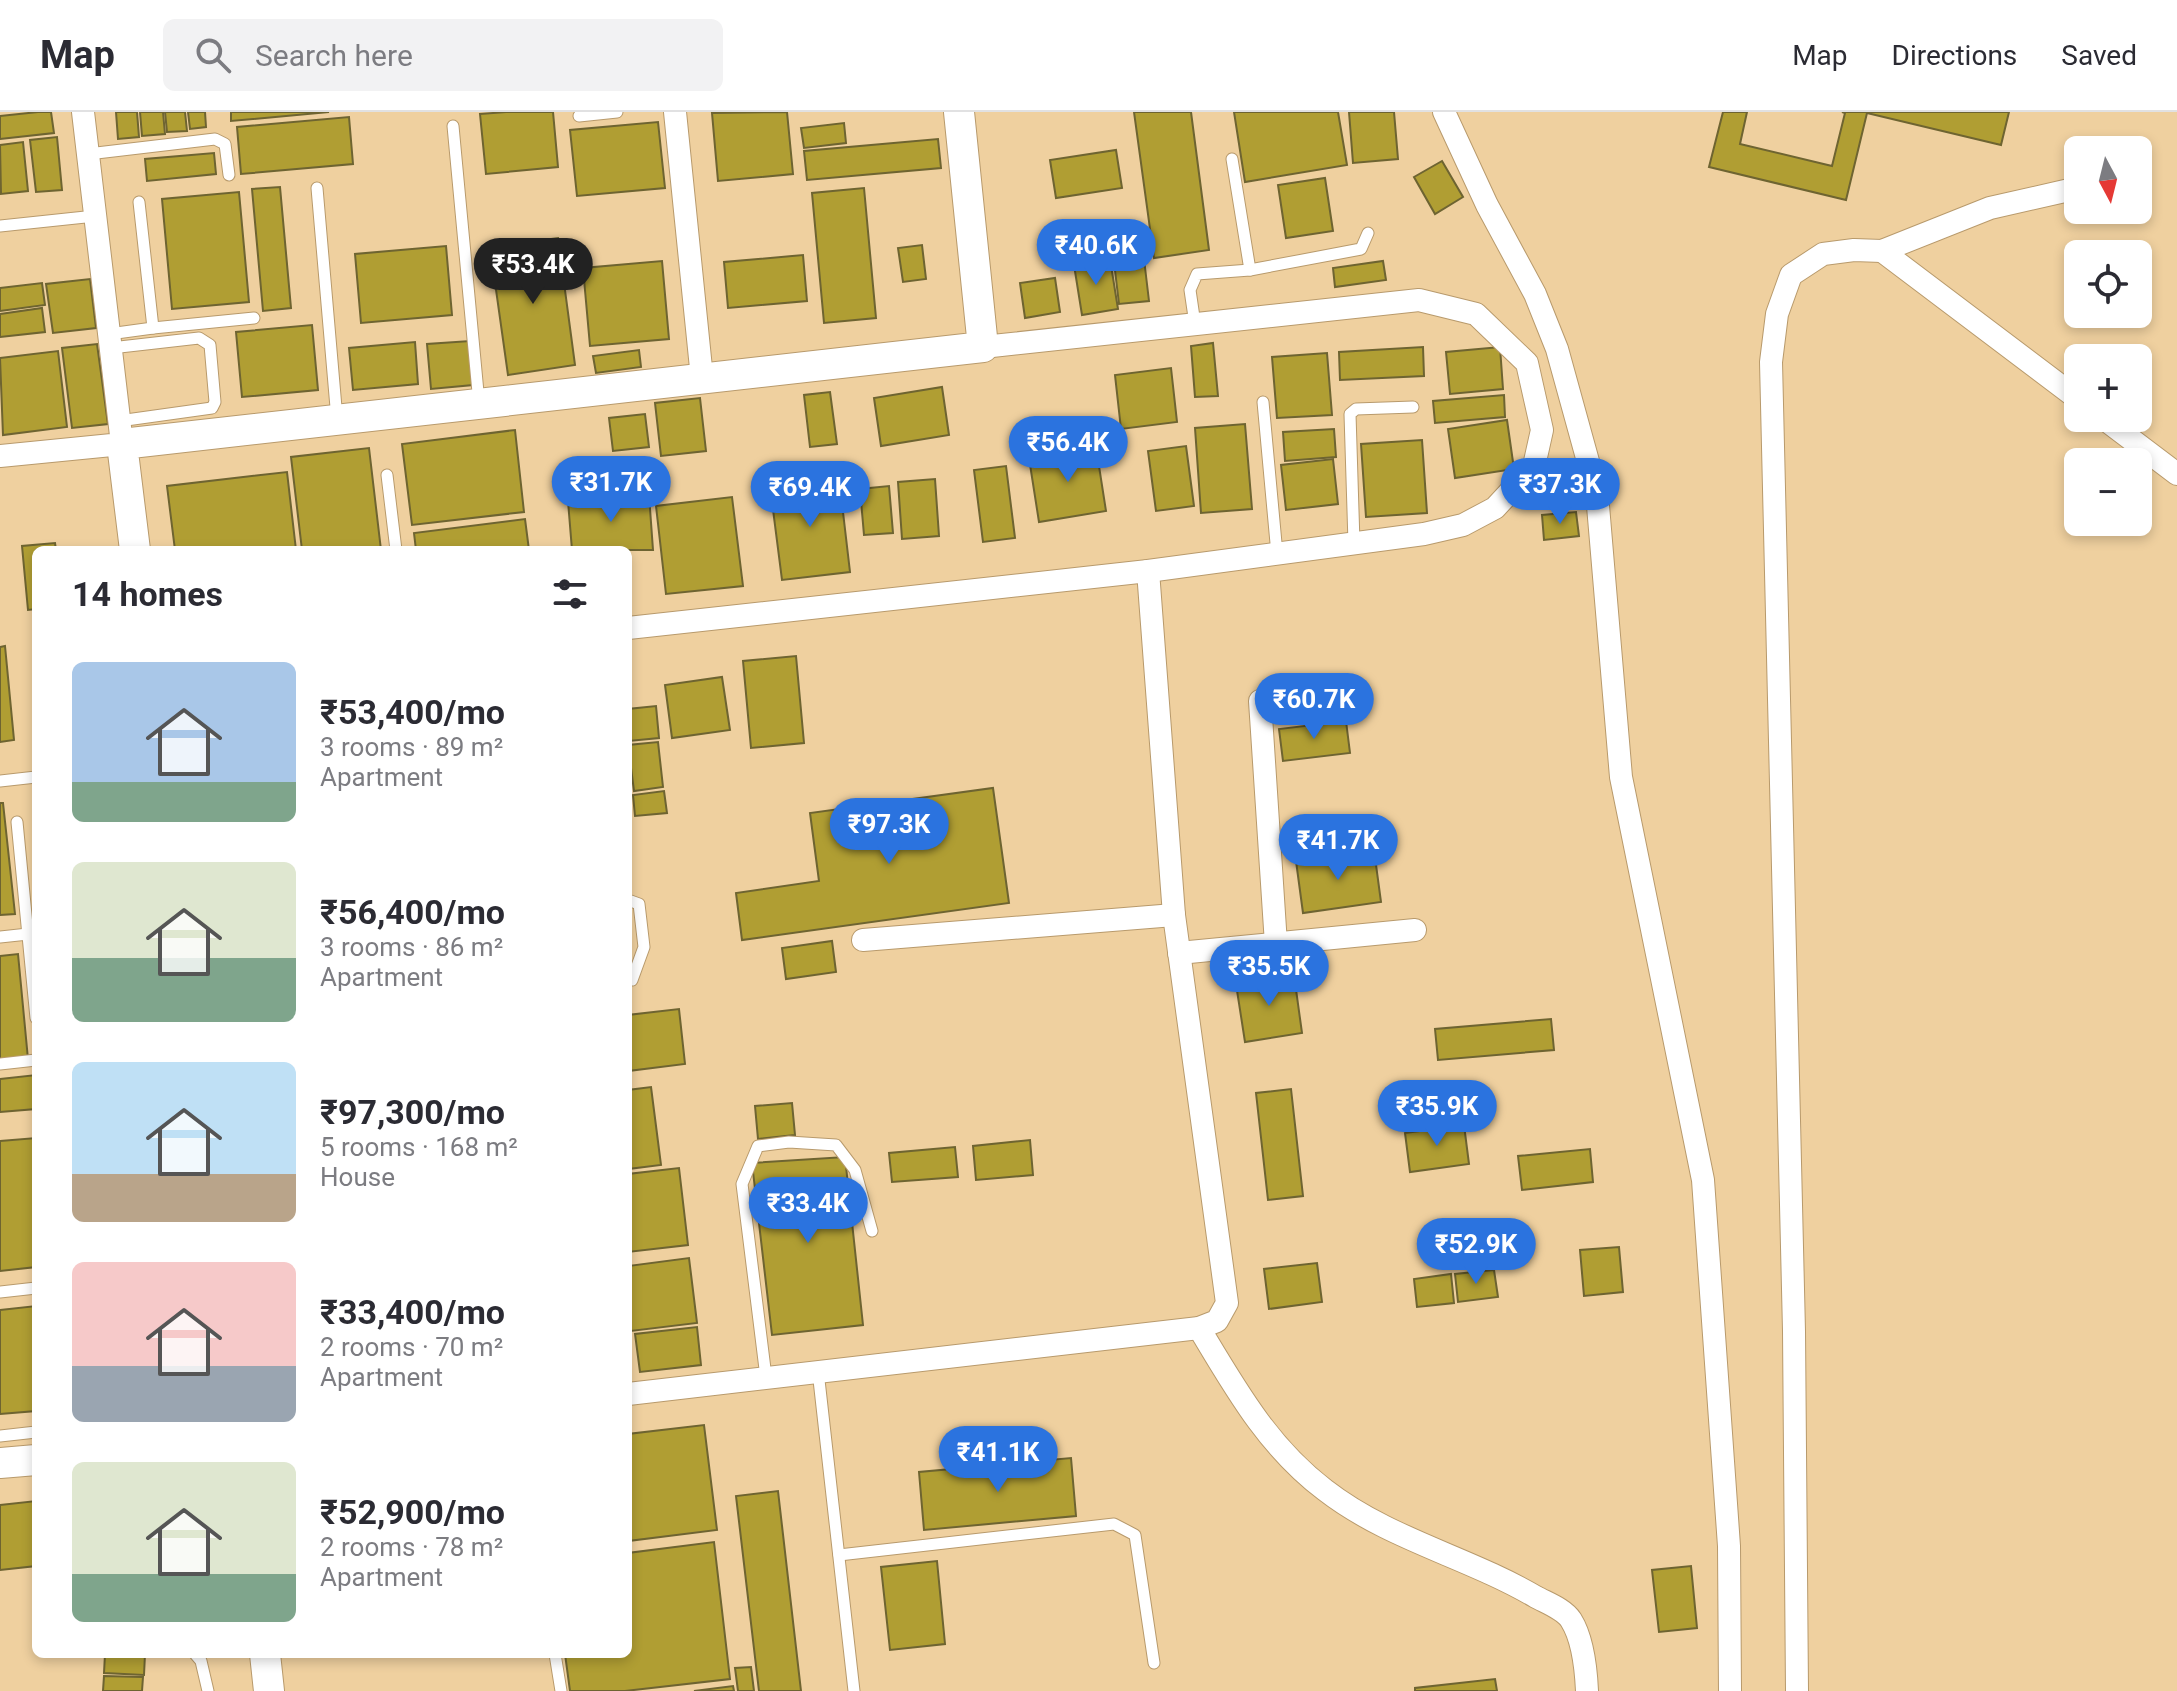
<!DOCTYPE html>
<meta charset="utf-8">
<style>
:root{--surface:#fff;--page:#f2f2f3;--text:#2b2b33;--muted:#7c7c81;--line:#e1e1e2;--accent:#2b73df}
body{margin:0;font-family:Roboto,sans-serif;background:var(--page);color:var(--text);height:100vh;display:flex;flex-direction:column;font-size:30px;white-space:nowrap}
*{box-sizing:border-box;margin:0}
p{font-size:26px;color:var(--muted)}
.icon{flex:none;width:44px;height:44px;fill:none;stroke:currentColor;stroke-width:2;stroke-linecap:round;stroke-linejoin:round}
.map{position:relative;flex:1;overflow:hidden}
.details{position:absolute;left:32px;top:434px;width:600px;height:1112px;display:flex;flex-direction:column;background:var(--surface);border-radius:12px;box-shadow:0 4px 12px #0003}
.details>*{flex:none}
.needle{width:52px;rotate:173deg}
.controls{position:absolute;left:2064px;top:24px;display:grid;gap:16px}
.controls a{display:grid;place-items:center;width:88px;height:88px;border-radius:12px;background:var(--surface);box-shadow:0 4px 12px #0003;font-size:40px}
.price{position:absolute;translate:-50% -68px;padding:0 18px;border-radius:28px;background:var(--accent);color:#fff;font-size:26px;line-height:52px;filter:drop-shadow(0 2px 4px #0008)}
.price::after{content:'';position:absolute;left:50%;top:48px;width:24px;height:18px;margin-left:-12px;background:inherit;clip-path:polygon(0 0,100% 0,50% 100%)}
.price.current{background:#222;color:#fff}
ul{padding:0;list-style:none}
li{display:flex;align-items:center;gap:24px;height:200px;padding:0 40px}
li span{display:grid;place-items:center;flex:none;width:224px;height:160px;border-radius:12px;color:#555}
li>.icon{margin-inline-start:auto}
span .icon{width:96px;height:96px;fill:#fffc;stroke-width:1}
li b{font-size:34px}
h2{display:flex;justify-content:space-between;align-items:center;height:96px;padding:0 40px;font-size:34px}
header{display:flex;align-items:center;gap:48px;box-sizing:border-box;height:112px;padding:0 40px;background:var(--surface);border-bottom:2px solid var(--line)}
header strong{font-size:38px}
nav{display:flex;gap:44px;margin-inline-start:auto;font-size:28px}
.search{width:560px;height:72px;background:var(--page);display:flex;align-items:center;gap:20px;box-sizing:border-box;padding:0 28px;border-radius:12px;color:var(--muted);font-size:30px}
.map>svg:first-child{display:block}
.building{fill:#b09e33;stroke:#6e6431;stroke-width:2}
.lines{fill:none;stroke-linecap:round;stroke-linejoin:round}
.lane-casing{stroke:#b89a6c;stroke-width:13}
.street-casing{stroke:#b89a6c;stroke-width:24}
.secondary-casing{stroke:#b89a6c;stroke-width:32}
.lane{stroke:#fff;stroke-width:11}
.street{stroke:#fff;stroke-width:22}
.secondary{stroke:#fff;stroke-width:30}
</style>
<header>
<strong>Map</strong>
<div class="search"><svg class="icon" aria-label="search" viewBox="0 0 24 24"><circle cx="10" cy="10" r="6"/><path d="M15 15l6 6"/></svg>Search here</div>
<nav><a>Map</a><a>Directions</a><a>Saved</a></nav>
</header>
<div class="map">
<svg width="2177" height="1579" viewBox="0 0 2177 1579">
<rect width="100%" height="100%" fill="#efd09f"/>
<g class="building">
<path d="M38 0H51L54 21 0 27V4Z"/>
<path d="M116 0H137L139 25 118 27Z"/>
<path d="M140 0H163L165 22 142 24Z"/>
<path d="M165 0H185L187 19 167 20Z"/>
<path d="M188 0H205L206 15 190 17Z"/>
<path d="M231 0H329L231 9Z"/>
<path d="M506 0H553L558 55 486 62 480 2Z"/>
<path d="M787 0 793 62 718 69 712 1Z"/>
<path d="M1134 0H1191L1209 138 1154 146Z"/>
<path d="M1234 0H1338L1347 53 1245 70Z"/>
<path d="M1349 0H1394L1398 47 1353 51Z"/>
<path d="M1723 0H1747L1740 32 1832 54 1845 1 1842 0H2009L2001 33 1867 1 1846 88 1709 55Z"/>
<path d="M349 5 353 52 241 62 237 15Z"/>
<path d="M658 10 665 76 577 84 570 18Z"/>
<path d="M844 11 846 31 804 36 801 16Z"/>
<path d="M57 25 62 78 36 80 30 28Z"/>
<path d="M938 27 941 56 807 68 804 39Z"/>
<path d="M23 30 28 79 1 82 0 33Z"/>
<path d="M1116 38 1122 76 1056 86 1050 48Z"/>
<path d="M214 41 216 62 147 69 145 47Z"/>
<path d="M1442 49 1463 85 1435 102 1414 65Z"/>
<path d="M1325 66 1333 119 1286 126 1278 73Z"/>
<path d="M280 75 291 196 263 199 252 77Z"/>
<path d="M864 76 876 206 824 211 812 81Z"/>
<path d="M239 80 249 190 172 197 162 87Z"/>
<path d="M558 126 575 253 508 263 490 135Z"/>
<path d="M922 133 926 167 903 170 898 136Z"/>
<path d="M446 134 452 203 361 211 355 142Z"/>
<path d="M803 143 807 189 728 196 724 150Z"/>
<path d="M1110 147 1118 197 1082 203 1074 153Z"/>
<path d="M1144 147 1149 189 1119 192 1114 150Z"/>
<path d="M662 149 669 227 590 234 583 156Z"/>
<path d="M1383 149 1386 168 1335 175 1333 156Z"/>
<path d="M1055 166 1060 200 1025 206 1020 171Z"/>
<path d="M90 167 96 216 53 221 46 172Z"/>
<path d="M42 171 45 193 0 199V176Z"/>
<path d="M42 196 45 220 0 225V202Z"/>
<path d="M312 213 318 278 242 285 236 220Z"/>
<path d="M470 229 473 273 431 277 427 232Z"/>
<path d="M415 230 418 272 353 278 349 236Z"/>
<path d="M1213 231 1218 284 1195 285 1191 234Z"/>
<path d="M97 232 108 312 72 316 62 236Z"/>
<path d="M1423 235 1424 264 1340 268 1339 240Z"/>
<path d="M1500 235 1503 277 1450 282 1446 240Z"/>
<path d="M639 238 641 255 596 261 593 244Z"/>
<path d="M58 239 67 315 3 323 0 246Z"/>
<path d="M1327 241 1332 303 1277 306 1272 245Z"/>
<path d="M1171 256 1177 310 1121 317 1115 263Z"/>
<path d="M942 275 949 323 881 334 874 286Z"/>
<path d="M830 280 837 332 810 335 804 283Z"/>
<path d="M1504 283 1505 305 1435 311 1433 289Z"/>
<path d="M700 286 706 339 661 344 655 291Z"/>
<path d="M645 302 649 335 613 339 609 306Z"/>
<path d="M1507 308 1514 357 1455 366 1448 317Z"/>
<path d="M1245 312 1252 397 1201 401 1195 316Z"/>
<path d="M1334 317 1336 345 1285 349 1283 320Z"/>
<path d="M515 318 524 400 412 413 402 332Z"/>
<path d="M1422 328 1427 401 1366 405 1361 332Z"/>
<path d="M1186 334 1194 394 1156 399 1148 339Z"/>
<path d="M1096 335 1106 399 1039 410 1029 346Z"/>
<path d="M369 336 381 438H302L291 345Z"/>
<path d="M1333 347 1338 392 1286 398 1281 353Z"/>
<path d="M1006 354 1015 426 983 430 974 358Z"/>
<path d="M287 360 296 438H175L167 374Z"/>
<path d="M839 366 850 460 782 468 770 374Z"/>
<path d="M935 367 939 424 902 427 898 370Z"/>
<path d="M889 374 893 421 864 423 860 377Z"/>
<path d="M649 383 653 438H572L568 389Z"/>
<path d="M732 385 743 474 666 482 656 394Z"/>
<path d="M1576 400 1579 424 1544 428 1542 403Z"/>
<path d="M525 407 529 438H416L414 421Z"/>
<path d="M55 431 56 438H36V497L28 498 22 434Z"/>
<path d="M5 534 14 628 0 630V535Z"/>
<path d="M796 544 804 631 751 636 743 549Z"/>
<path d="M722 565 730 618 672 626 665 573Z"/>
<path d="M656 594 659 626 629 629 628 597Z"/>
<path d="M1346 609 1350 641 1283 649 1279 617Z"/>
<path d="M658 630 663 675 634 679 628 633Z"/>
<path d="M993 676 1009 791 742 828 736 781 819 769 810 701Z"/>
<path d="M664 679 667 701 635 704 633 683Z"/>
<path d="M0 691H3L15 802 0 803Z"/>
<path d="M1374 738 1381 790 1303 801 1296 749Z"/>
<path d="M832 829 836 860 786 867 782 836Z"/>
<path d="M18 842 28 947 0 950V844Z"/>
<path d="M1294 863 1302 921 1245 930 1236 872Z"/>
<path d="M679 897 685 952 628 959V903Z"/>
<path d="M1551 907 1554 938 1438 948 1435 917Z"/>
<path d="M36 963V997L0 1000V967Z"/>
<path d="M651 975 661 1053 628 1057V978Z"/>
<path d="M1291 977 1303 1084 1268 1088 1256 981Z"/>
<path d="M792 991 795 1023 758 1027 755 994Z"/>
<path d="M1464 1013 1469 1052 1410 1060 1405 1021Z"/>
<path d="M36 1026V1155L0 1159V1029Z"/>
<path d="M1030 1028 1033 1063 976 1068 973 1034Z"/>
<path d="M955 1035 958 1065 892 1070 889 1041Z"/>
<path d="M1590 1037 1593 1070 1522 1078 1518 1044Z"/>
<path d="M845 1045 863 1213 772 1223 752 1051Z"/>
<path d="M679 1056 688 1133 628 1140V1062Z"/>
<path d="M1619 1135 1623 1180 1584 1184 1580 1138Z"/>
<path d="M689 1146 697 1211 631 1219 628 1154Z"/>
<path d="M1317 1151 1322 1190 1269 1197 1264 1157Z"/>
<path d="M1494 1158 1498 1185 1458 1190 1455 1162Z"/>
<path d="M1451 1162 1454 1191 1417 1195 1414 1167Z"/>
<path d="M36 1194V1299L0 1302V1198Z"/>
<path d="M697 1215 701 1253 640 1260 635 1222Z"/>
<path d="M704 1313 717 1418 628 1429V1322Z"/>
<path d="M1071 1346 1076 1404 924 1418 919 1360Z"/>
<path d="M778 1379 801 1579H759L736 1384Z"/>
<path d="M36 1389V1454L0 1458V1393Z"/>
<path d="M714 1430 730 1567 625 1579H570L565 1542H628V1441Z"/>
<path d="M937 1449 945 1532 890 1538 881 1455Z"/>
<path d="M1691 1454 1697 1516 1659 1520 1652 1458Z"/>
<path d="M105 1542H145L144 1563 104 1561Z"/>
<path d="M751 1555 754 1579H738L735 1556Z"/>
<path d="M104 1564 143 1565 142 1579H103Z"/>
<path d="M1495 1567 1497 1579H1415V1576Z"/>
<path d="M733 1574 734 1579H694Z"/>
</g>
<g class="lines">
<defs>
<g id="lane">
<path d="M579 4 617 0"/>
<path d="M453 14 479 291"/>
<path d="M88 42 215 27 225 32 229 63"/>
<path d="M1232 47 1250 158"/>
<path d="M317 76 337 307"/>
<path d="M0 114 95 104"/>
<path d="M1195 212 1190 178 1197 162 1250 158 1361 137 1368 121"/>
<path d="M153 216 254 206"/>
<path d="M109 222 153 216 139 90"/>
<path d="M111 236 199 226 210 233 215 290 212 296 119 309"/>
<path d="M1263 290 1277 442"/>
<path d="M387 363 396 438"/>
<path d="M1354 431 1350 302 1356 297 1413 295"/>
<path d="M0 669 36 665"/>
<path d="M17 710 36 906"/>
<path d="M628 788 639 792 644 835 632 868H628"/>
<path d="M0 825 28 822"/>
<path d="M0 952 36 948"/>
<path d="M0 1180 36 1176"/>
<path d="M818 1259 854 1579"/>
<path d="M766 1265 742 1072 758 1034 789 1030 836 1033 855 1058 872 1119"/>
<path d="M0 1324 36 1320"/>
<path d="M839 1443 1114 1412 1135 1423 1154 1551"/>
<path d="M195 1542 201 1549 208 1579"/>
<path d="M555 1542 561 1579"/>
</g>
<g id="street">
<path d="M675 0 702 266"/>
<path d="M1444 0 1487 93 1535 182 1557 237 1597 382 1621 665 1703 1068 1729 1434 1730 1579"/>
<path d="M1882 139 2078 287"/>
<path d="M2103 306 2177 362"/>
<path d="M0 344 122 332 83 0"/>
<path d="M628 516 1148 459 1424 422 1463 413 1495 396 1534 354 1542 318 1527 251 1476 202 1419 188 983 235"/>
<path d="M1260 589 1276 832"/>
<path d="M863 828 1174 803"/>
<path d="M1179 841 1415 818"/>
<path d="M1199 1216C1235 1276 1268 1335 1325 1378 1388 1427 1468 1445 1536 1485 1547 1491 1564 1497 1571 1508 1583 1527 1586 1557 1587 1579"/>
<path d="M628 1282 1199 1216 1217 1209 1227 1191 1174 803 1148 459"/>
<path d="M1797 1579 1794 1219 1771 250 1777 202 1791 163 1823 142 1854 138 1882 139 1990 96 2078 76"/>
</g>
<g id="secondary">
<path d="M135 438 122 332 983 235 959 0"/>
<path d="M0 1351 36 1348"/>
<path d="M265 1542 269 1579"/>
</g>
</defs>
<use href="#lane" class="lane-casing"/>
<use href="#street" class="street-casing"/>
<use href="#secondary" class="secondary-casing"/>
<use href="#lane" class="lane"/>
<use href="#street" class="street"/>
<use href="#secondary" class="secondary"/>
</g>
</svg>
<div class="controls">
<a><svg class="needle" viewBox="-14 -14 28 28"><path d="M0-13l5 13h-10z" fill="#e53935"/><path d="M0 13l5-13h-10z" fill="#7c7c81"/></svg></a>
<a><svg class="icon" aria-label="locate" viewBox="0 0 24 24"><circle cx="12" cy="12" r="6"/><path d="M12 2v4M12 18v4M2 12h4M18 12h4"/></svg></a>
<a>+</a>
<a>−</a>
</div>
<b class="price" style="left:1096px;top:175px">₹40.6K</b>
<b class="price current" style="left:533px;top:194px">₹53.4K</b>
<b class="price" style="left:1068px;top:372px">₹56.4K</b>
<b class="price" style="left:611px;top:412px">₹31.7K</b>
<b class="price" style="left:1560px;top:414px">₹37.3K</b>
<b class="price" style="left:810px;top:417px">₹69.4K</b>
<b class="price" style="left:1314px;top:629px">₹60.7K</b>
<b class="price" style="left:889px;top:754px">₹97.3K</b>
<b class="price" style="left:1338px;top:770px">₹41.7K</b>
<b class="price" style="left:1269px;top:896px">₹35.5K</b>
<b class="price" style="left:1437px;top:1036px">₹35.9K</b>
<b class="price" style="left:808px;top:1133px">₹33.4K</b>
<b class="price" style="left:1476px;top:1174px">₹52.9K</b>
<b class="price" style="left:998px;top:1382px">₹41.1K</b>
<section class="details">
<h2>14 homes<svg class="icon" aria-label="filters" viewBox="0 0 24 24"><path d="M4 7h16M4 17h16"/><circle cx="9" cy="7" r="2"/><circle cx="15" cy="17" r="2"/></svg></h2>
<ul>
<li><span style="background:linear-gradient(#a9c7e8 75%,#7fa58c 0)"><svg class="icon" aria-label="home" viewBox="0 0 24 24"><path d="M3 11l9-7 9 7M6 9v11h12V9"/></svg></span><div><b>₹53,400/mo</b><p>3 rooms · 89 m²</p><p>Apartment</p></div></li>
<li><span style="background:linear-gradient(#dfe7d0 60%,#7fa58c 0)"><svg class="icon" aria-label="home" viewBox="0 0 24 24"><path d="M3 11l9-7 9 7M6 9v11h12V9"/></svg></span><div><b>₹56,400/mo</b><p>3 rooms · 86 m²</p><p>Apartment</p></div></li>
<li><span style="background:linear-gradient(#bfe0f5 70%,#b9a48a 0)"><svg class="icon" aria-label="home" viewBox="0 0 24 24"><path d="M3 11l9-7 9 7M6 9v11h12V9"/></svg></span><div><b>₹97,300/mo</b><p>5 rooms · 168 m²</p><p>House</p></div></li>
<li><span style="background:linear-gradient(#f6c9c9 65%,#9aa5b1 0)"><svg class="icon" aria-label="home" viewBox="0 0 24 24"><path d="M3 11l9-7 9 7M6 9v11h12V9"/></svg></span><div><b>₹33,400/mo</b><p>2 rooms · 70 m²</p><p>Apartment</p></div></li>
<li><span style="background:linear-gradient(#dfe7d0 70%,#7fa58c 0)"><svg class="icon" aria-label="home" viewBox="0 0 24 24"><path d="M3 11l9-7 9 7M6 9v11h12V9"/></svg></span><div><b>₹52,900/mo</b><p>2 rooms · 78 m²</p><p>Apartment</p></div></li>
</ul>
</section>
</div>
